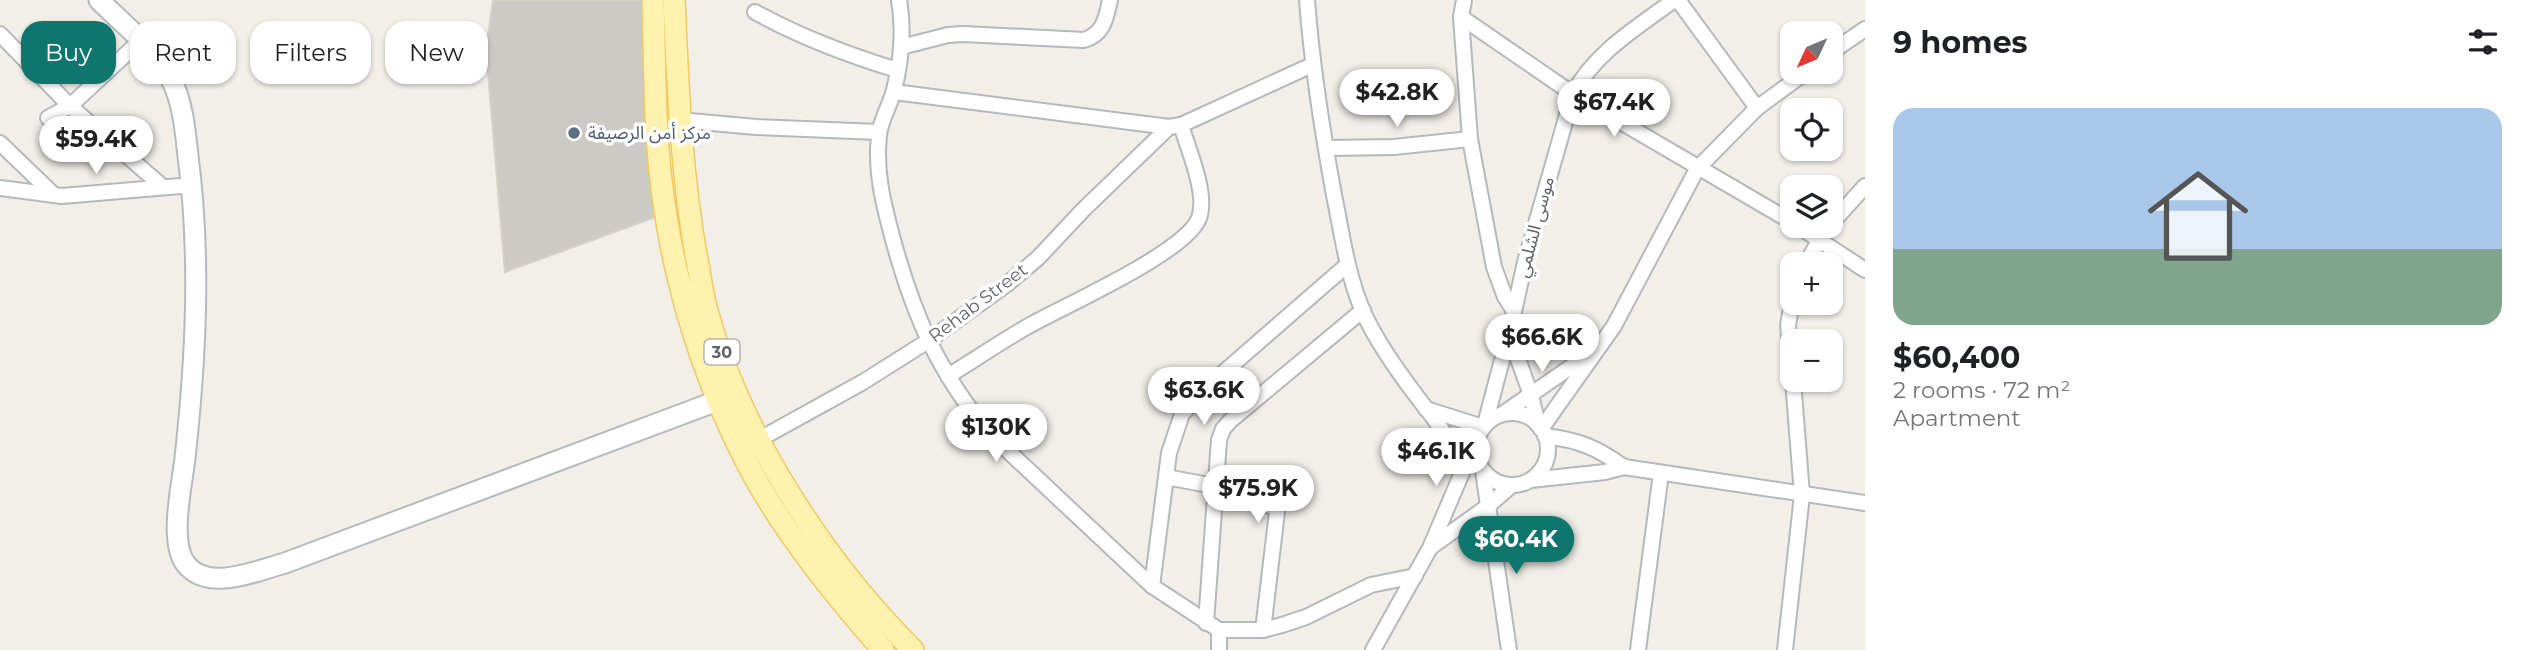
<!DOCTYPE html>
<meta charset="utf-8">
<style>
:root{--surface:#fff;--page:#f2f2f2;--text:#202124;--muted:#757577;--accent:#0f766e}
body{margin:0;font-family:Montserrat,"Noto Sans Arabic",sans-serif;background:var(--page);color:var(--text);height:100vh;display:flex;flex-direction:column;font-size:26px;white-space:nowrap}
*{box-sizing:border-box;margin:0}
p{font-size:23px;color:var(--muted)}
.icon{flex:none;width:38px;height:38px;fill:none;stroke:currentColor;stroke-width:2;stroke-linecap:round;stroke-linejoin:round}
.map{position:relative;flex:1;overflow:hidden}
.drawer{display:flex;flex-direction:column;background:var(--surface);width:665px}
.drawer>*{flex:none}
.banner{position:absolute;left:21px;top:21px;width:665px;height:63px;display:flex;gap:14px}
.needle{width:46px;rotate:226deg}
.controls{position:absolute;left:1780px;top:21px;display:grid;gap:14px}
.controls a{display:grid;place-items:center;width:63px;height:63px;border-radius:14px;background:var(--surface);box-shadow:0 2px 5px #0004;font-size:35px}
.price{position:absolute;translate:-50% -60px;padding:0 16px;border-radius:24px;background:#fff;color:#222;font-size:23px;line-height:46px;filter:drop-shadow(0 2px 4px #0008)}
.price::after{content:'';position:absolute;left:50%;top:42px;width:21px;height:16px;margin-left:-10px;background:inherit;clip-path:polygon(0 0,100% 0,50% 100%)}
.price.current{background:var(--accent);color:#fff}
ul{padding:0;list-style:none}
li{display:grid;align-content:center;gap:14px;height:371px;padding:0 28px}
li span{display:grid;place-items:center;height:217px;border-radius:21px;color:#555}
li>.icon{margin-inline-start:auto}
span .icon{width:126px;height:126px;fill:#fffc;stroke-width:1}
li b{font-size:30px}
h2{display:flex;justify-content:space-between;align-items:center;height:84px;padding:0 28px;font-size:30px}
.pill{padding:0 24px;border-radius:21px;background:var(--surface);box-shadow:0 2px 5px #0004;font-size:24px;line-height:63px}
.pill.current{background:var(--accent);color:#fff}
main{display:flex;flex:1;min-height:0}
.map>svg:first-child{display:block}
.building{fill:#cccac5;stroke:#d6d1c6;stroke-width:2}
.lines{fill:none;stroke-linecap:round;stroke-linejoin:round}
.street-casing{stroke:#b5b8bc;stroke-width:18}
.secondary-casing{stroke:#b6babf;stroke-width:23}
.primary-casing{stroke:#f2c960;stroke-width:24}
.street{stroke:#fff;stroke-width:14}
.secondary{stroke:#fff;stroke-width:19}
.primary{stroke:#fff2af;stroke-width:21}
.service-dot{fill:#5c6f8a;stroke:#fff;stroke-width:2.5}
.labels{text-anchor:middle;dominant-baseline:central;stroke-width:7;stroke-linejoin:round;paint-order:stroke}
.shield{fill:#fff;stroke:#8f9295;stroke-width:2}
.shield-label{font-size:16px;font-weight:bold;fill:#5f6368}
.service-label{font-size:18px;fill:#4e5e75;stroke:#fff;text-anchor:start}
.street-label{font-size:18px;fill:#5f6368;stroke:#fff}
</style>
<main>
<div class="map">
<svg width="1865" height="650" viewBox="0 0 1865 650">
<rect width="100%" height="100%" fill="#f1efe8"/>
<path class="building" d="M493 0H644L661 215 505 272 486 50Z"/>
<g class="lines">
<defs>
<g id="street">
<path d="M899 0C904 29 901 62 894 90 890 106 880 120 879 136 875 171 883 202 892 236 913 314 938 373 991 435L1152 586 1219 630H1263L1282 625 1306 617 1371 585 1415 576"/>
<path d="M1307 0C1312 66 1322 130 1334 195 1342 234 1347 273 1362 309 1376 343 1409 387 1432 416 1445 433 1458 458 1479 465"/>
<path d="M1464 0 1461 17 1470 139 1494 267 1505 297 1514 311"/>
<path d="M1678 0 1757 108"/>
<path d="M755 12C800 37 848 55 897 70"/>
<path d="M1461 17 1573 94 1792 222"/>
<path d="M0 34 70 106 163 187"/>
<path d="M901 47 948 35 963 34 1084 40C1104 34 1106 18 1110 0"/>
<path d="M1830 53 1865 29"/>
<path d="M894 92 1169 127 1181 125 1312 65"/>
<path d="M48 118 70 106 140 41"/>
<path d="M679 120 756 127 879 132"/>
<path d="M0 143 54 195"/>
<path d="M1326 148 1394 147 1470 139"/>
<path d="M0 188 62 196 192 185"/>
<path d="M1830 225 1865 186"/>
<path d="M1798 226 1865 270"/>
<path d="M1806 264 1824 232"/>
<path d="M1509 334 1531 395 1538 425"/>
<path d="M1792 373 1788 325 1792 303"/>
<path d="M948 376C974 360 999 343 1025 328 1061 307 1186 253 1199 218 1208 194 1188 149 1181 125"/>
<path d="M1426 409 1483 427"/>
<path d="M1504 413 1588 355"/>
<circle cx="1512" cy="449" r="36"/>
<path d="M1485 424 1509 334 1525 262 1573 94C1595 52 1637 28 1674 0"/>
<path d="M1541 429 1614 326 1697 169 1757 108 1806 72"/>
<path d="M758 440 863 382 928 341 1007 284 1038 258 1083 210 1169 127"/>
<path d="M1624 467 1865 503"/>
<path d="M1483 471 1509 650"/>
<path d="M1166 477 1214 486 1276 508 1277 512 1263 630"/>
<path d="M1531 480 1605 472 1624 467C1596 447 1578 440 1545 436"/>
<path d="M1431 547 1488 506 1512 485"/>
<path d="M1152 586 1169 453 1182 414 1224 372 1347 265"/>
<path d="M1206 623 1219 440 1223 429 1230 421 1363 310"/>
<path d="M1219 650V630"/>
<path d="M1373 650 1430 548 1467 461 1476 448"/>
<path d="M1638 650 1661 473"/>
<path d="M1785 650 1802 495 1793 380"/>
</g>
<path id="secondary" d="M99 0C123 24 155 49 171 79 183 103 185 129 188 156 201 256 196 358 185 458 182 485 169 540 185 563 207 593 256 571 285 563L717 401"/>
<g id="primary">
<path d="M653 0C655 65 654 131 663 196 676 293 707 390 754 476 787 536 838 599 883 650"/>
<path d="M674 0C678 87 681 174 697 260 700 275 702 292 706 307 739 431 822 559 913 650"/>
</g>
</defs>
<use href="#street" class="street-casing"/>
<use href="#secondary" class="secondary-casing"/>
<use href="#primary" class="primary-casing"/>
<use href="#street" class="street"/>
<use href="#secondary" class="secondary"/>
<use href="#primary" class="primary"/>
</g>
<circle class="service-dot" cx="574" cy="133" r="7"/>
<g class="labels">
<rect class="shield" x="704.5" y="339.5" width="35" height="25" rx="5"/>
<g class="shield-label">
<text x="722" y="352">30</text>
</g>
<g class="service-label">
<text x="588" y="133">مركز أمن الرصيفة</text>
</g>
<g class="street-label">
<text transform="translate(1535 227) rotate(-75)">موسى الشلمي</text>
<text transform="translate(978 303) rotate(-37)">Rehab Street</text>
</g>
</g>
</svg>
<div class="controls">
<a><svg class="needle" viewBox="-14 -14 28 28"><path d="M0-13l5 13h-10z" fill="#e53935"/><path d="M0 13l5-13h-10z" fill="#757577"/></svg></a>
<a><svg class="icon" aria-label="locate" viewBox="0 0 24 24"><circle cx="12" cy="12" r="6"/><path d="M12 2v4M12 18v4M2 12h4M18 12h4"/></svg></a>
<a><svg class="icon" aria-label="layers" viewBox="0 0 24 24"><path d="M12 4l9 5-9 5-9-5zM3 14l9 5 9-5"/></svg></a>
<a>+</a>
<a>−</a>
</div>
<b class="price" style="left:1397px;top:129px">$42.8K</b>
<b class="price" style="left:1614px;top:139px">$67.4K</b>
<b class="price" style="left:96px;top:176px">$59.4K</b>
<b class="price" style="left:1542px;top:374px">$66.6K</b>
<b class="price" style="left:1204px;top:427px">$63.6K</b>
<b class="price" style="left:996px;top:464px">$130K</b>
<b class="price" style="left:1436px;top:488px">$46.1K</b>
<b class="price" style="left:1258px;top:525px">$75.9K</b>
<b class="price current" style="left:1516px;top:576px">$60.4K</b>
<div class="banner">
<a class="pill current">Buy</a>
<a class="pill">Rent</a>
<a class="pill">Filters</a>
<a class="pill">New</a>
</div>
</div>
<section class="drawer">
<h2>9 homes<svg class="icon" aria-label="filters" viewBox="0 0 24 24"><path d="M4 7h16M4 17h16"/><circle cx="9" cy="7" r="2"/><circle cx="15" cy="17" r="2"/></svg></h2>
<ul>
<li><span style="background:linear-gradient(#a9c7e8 65%,#7fa58c 0)"><svg class="icon" aria-label="home" viewBox="0 0 24 24"><path d="M3 11l9-7 9 7M6 9v11h12V9"/></svg></span><div><b>$60,400</b><p>2 rooms · 72 m²</p><p>Apartment</p></div></li>
</ul>
</section>
</main>
